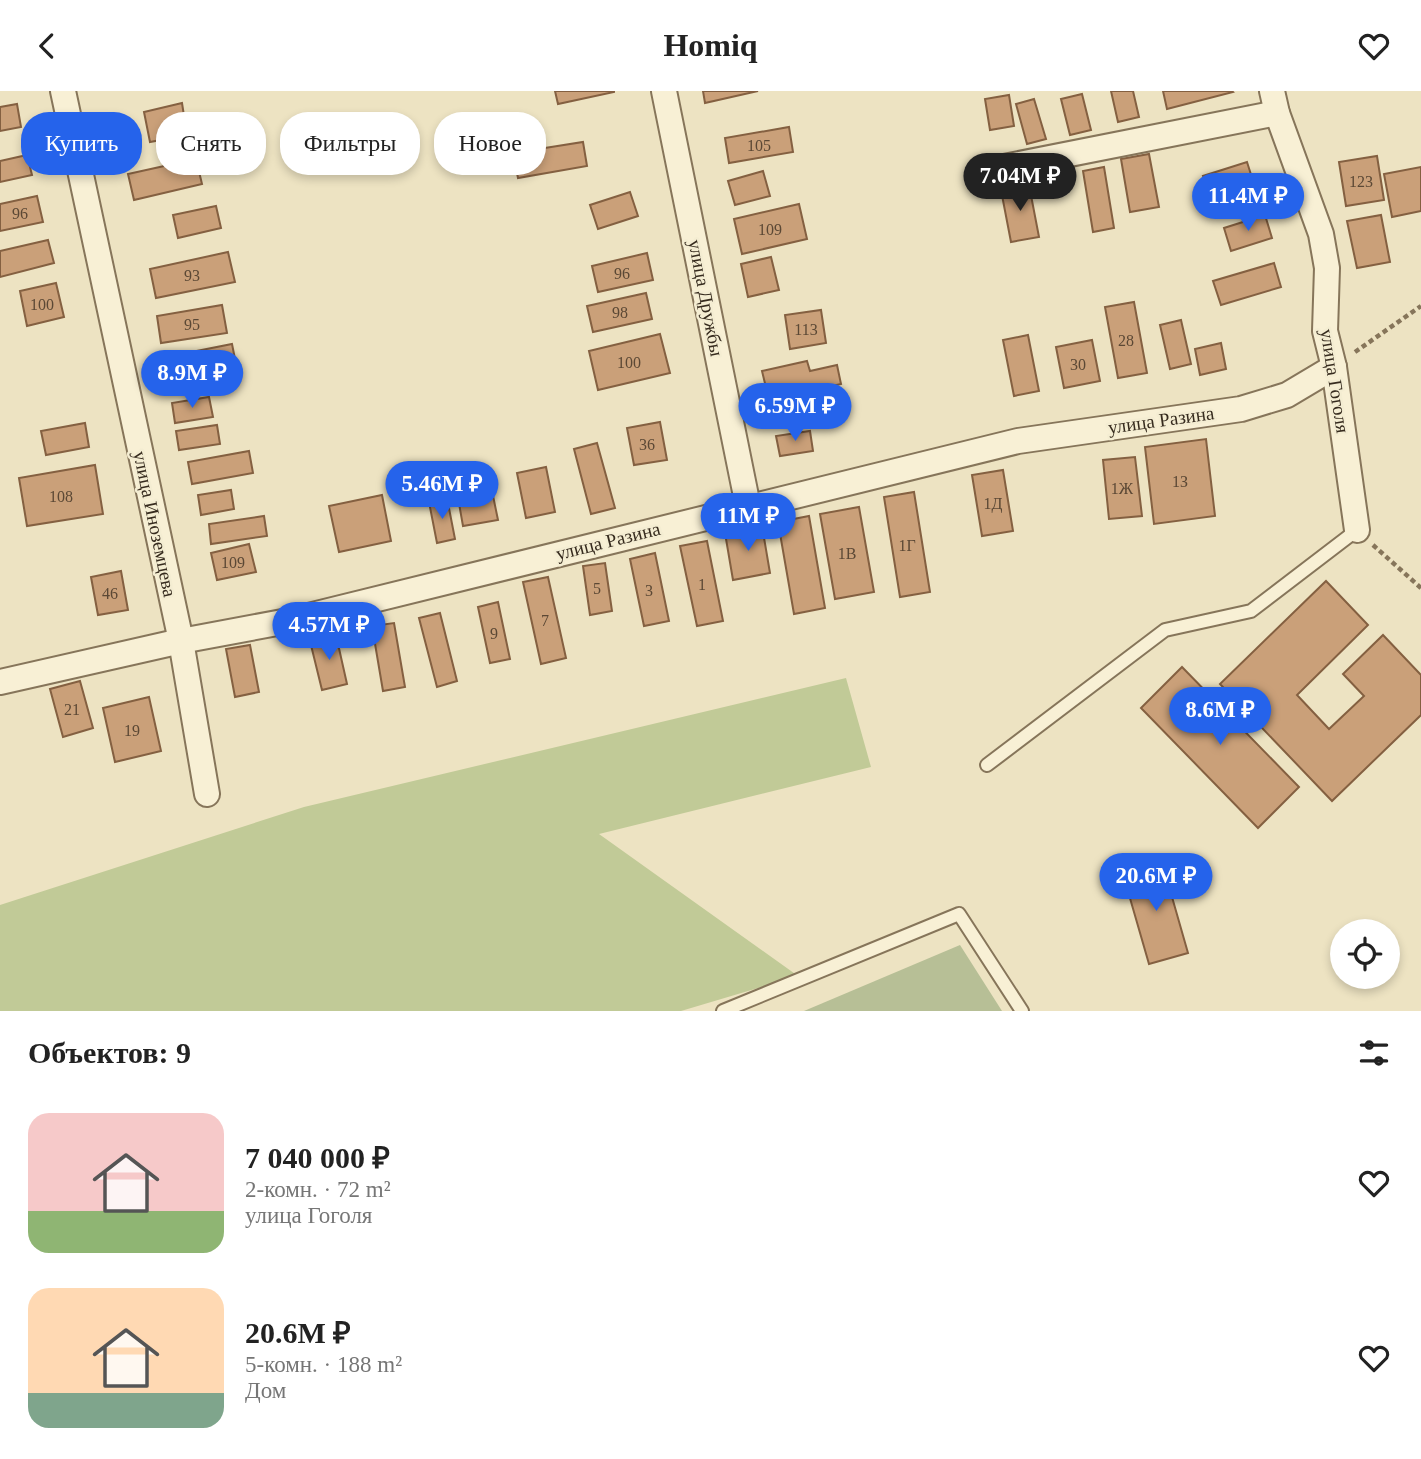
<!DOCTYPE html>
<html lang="ru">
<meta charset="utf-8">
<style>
:root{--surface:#fff;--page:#f6f6f6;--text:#222;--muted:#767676;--accent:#2563eb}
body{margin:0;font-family:Georgia,serif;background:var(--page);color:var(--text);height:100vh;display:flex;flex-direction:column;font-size:26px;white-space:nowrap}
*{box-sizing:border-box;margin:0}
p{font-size:23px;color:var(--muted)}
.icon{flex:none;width:38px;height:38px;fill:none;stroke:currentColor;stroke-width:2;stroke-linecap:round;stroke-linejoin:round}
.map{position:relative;height:920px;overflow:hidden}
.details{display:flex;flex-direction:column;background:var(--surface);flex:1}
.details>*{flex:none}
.guide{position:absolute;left:21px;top:21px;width:700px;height:63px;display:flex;gap:14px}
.buttons{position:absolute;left:1330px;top:828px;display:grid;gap:14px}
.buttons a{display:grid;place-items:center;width:70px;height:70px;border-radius:50%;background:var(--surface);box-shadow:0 4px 10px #0003;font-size:35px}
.price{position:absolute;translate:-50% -60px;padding:0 16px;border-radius:24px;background:var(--accent);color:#fff;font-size:23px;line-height:46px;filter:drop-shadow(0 2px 4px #0008)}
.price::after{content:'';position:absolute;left:50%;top:42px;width:21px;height:16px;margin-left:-10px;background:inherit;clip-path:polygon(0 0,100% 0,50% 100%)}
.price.selected{background:#222;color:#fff}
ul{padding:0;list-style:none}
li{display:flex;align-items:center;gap:21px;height:175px;padding:0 28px}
li span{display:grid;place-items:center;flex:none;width:196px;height:140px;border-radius:21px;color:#555}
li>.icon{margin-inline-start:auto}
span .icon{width:84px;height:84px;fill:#fffc;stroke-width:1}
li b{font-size:30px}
h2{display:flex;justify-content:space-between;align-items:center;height:84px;padding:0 28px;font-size:30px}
.chip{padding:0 24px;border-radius:28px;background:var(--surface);box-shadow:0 4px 10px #0003;font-size:24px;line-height:63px}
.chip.selected{background:var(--accent);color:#fff}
header{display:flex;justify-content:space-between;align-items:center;height:91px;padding:0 28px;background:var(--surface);font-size:32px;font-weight:800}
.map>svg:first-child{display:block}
.green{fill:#c1ca97}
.cemetery{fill:#b7bf96}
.building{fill:#caa079;stroke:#846041;stroke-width:2}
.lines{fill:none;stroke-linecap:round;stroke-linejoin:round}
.service-casing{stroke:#86755a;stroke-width:16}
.minor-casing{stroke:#86755a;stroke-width:28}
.path{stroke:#86755a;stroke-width:4.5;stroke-dasharray:5 3.5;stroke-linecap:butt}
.service{stroke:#f8f0d5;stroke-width:12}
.minor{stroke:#f8f0d5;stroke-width:24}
.labels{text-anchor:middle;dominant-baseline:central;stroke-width:5;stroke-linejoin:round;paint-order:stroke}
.number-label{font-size:16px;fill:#5b4835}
.street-label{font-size:19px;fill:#362b1e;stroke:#f4edd2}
</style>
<header><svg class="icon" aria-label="back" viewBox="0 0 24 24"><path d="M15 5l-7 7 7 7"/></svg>Homiq<svg class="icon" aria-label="heart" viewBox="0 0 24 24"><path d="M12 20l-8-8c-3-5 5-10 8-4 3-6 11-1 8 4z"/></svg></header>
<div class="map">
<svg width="1421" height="920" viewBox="0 0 1421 920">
<rect width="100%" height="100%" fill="#ede3c2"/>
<path class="green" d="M846 587 871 676 599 743 798 885 681 920H0V814L304 716Z"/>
<path class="cemetery" d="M960 854 1002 920H804Z"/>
<g class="building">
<path d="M555 0H614V1L558 13Z"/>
<path d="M703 0H758L705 12Z"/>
<path d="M1111 0H1133L1139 26 1118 31Z"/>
<path d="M1163 0H1232L1233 1 1167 18Z"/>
<path d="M1082 3 1091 39 1070 44 1061 8Z"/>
<path d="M1009 4 1014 35 990 39 985 8Z"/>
<path d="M1034 8 1046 48 1027 53 1016 13Z"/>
<path d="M182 12 187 44 150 51 144 21Z"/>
<path d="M17 13 21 36 0 40V16Z"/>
<path d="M789 36 793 61 729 72 725 47Z"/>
<path d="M583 51 587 75 518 87 513 62Z"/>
<path d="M1149 63 1159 116 1130 121 1121 68Z"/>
<path d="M27 64 32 84 0 91V70Z"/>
<path d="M1377 65 1384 109 1346 115 1339 71Z"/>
<path d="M196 68 202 93 134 109 128 83Z"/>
<path d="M1247 71 1254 93 1211 107 1203 85Z"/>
<path d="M1104 76 1114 137 1093 141 1083 80Z"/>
<path d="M1421 76V120L1392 126 1384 83Z"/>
<path d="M763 80 770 105 735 114 728 90Z"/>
<path d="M1029 94 1039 146 1011 151 1001 99Z"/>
<path d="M630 101 638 125 598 138 590 114Z"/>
<path d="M37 105 43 131 0 140V113Z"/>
<path d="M799 113 807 148 742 163 734 128Z"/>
<path d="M216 115 221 137 178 147 173 124Z"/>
<path d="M1265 124 1272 147 1231 160 1224 137Z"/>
<path d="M1381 124 1390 171 1357 177 1347 130Z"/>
<path d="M48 149 54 172 0 186V160Z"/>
<path d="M228 161 235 191 156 207 150 178Z"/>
<path d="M647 162 653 189 598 201 592 175Z"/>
<path d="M771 166 779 199 748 206 741 173Z"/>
<path d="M1274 172 1281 196 1221 214 1213 190Z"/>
<path d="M56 192 64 226 27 235 20 200Z"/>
<path d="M646 202 652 228 593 241 587 215Z"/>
<path d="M1134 211 1147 282 1118 287 1105 216Z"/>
<path d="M222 214 227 242 161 252 157 225Z"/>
<path d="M821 219 826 252 790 258 785 224Z"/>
<path d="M1181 229 1191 273 1170 278 1160 234Z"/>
<path d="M660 243 670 282 598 299 589 260Z"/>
<path d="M1028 244 1039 300 1014 305 1003 249Z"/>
<path d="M1092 249 1100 290 1064 297 1056 256Z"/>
<path d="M1221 252 1226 278 1200 284 1195 258Z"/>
<path d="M232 253 238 283 162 298 156 268Z"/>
<path d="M807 270 810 280 837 274 841 293 769 309 762 280Z"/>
<path d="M209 306 213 326 175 332 172 312Z"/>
<path d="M660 331 667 369 634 374 627 337Z"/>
<path d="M85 332 89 356 46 364 41 340Z"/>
<path d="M217 334 220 353 179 359 176 340Z"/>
<path d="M810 340 813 360 780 365 776 345Z"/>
<path d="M1206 348 1215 425 1154 433 1145 356Z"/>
<path d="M597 352 615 417 591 423 574 358Z"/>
<path d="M249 360 253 382 192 393 188 371Z"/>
<path d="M1135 366 1142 425 1109 428 1103 369Z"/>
<path d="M95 374 103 423 27 435 19 387Z"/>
<path d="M546 376 555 421 526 427 517 382Z"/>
<path d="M1003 379 1013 440 982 445 972 384Z"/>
<path d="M491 395 498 429 463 435 457 401Z"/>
<path d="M231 399 234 418 201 424 198 404Z"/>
<path d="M914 401 930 501 900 506 884 406Z"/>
<path d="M382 404 391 450 339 461 329 415Z"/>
<path d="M447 407 455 448 437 452 429 411Z"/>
<path d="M859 416 874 501 835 508 820 423Z"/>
<path d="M264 425 267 445 211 453 209 433Z"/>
<path d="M809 425 825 517 794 523 778 431Z"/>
<path d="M762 435 770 482 733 489 725 442Z"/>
<path d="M707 450 723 530 697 535 680 455Z"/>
<path d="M249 453 256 481 217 489 211 462Z"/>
<path d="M655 462 669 530 644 535 630 468Z"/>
<path d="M605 472 612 520 590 524 583 475Z"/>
<path d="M121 480 128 519 98 524 91 486Z"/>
<path d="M548 486 566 567 541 573 523 491Z"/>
<path d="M1326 490 1368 534 1297 604 1329 638 1364 605 1343 583 1383 544 1421 584V624L1332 710 1220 593Z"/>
<path d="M498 511 510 568 490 572 478 516Z"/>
<path d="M440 522 457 590 437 596 419 527Z"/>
<path d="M394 532 405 596 383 600 372 535Z"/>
<path d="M336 544 347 593 322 599 310 550Z"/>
<path d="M250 554 259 601 235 606 226 558Z"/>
<path d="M1182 576 1299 696 1258 737 1141 617Z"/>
<path d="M80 590 93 637 63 646 50 598Z"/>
<path d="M149 606 161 660 115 671 103 617Z"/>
<path d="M1162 771 1188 862 1149 873 1123 783Z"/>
</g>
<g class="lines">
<defs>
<g id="service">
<path d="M987 674 1165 539 1251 520 1357 439"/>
<path d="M723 920 959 823 1022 920"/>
</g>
<g id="minor">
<path d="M63 0 181 550 207 703"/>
<path d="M664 0 748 415"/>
<path d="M1272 0 1277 22 1321 143 1327 177 1325 240 1334 276 1357 439"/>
<path d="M999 77 1277 22"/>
<path d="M0 591 181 550 288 530 1018 350 1241 318 1287 304 1334 276"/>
</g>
</defs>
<use href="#service" class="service-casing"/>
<use href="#minor" class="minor-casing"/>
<g class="path">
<path d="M1355 261 1421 215"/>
<path d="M1373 454 1421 497"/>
</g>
<use href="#service" class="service"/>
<use href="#minor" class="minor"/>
</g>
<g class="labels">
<g class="number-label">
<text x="759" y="54">105</text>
<text x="1361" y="90">123</text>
<text x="20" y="122">96</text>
<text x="770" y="138">109</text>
<text x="622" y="182">96</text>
<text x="192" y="184">93</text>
<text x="42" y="213">100</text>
<text x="620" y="221">98</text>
<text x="192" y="233">95</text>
<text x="806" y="238">113</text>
<text x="1126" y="249">28</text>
<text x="629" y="271">100</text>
<text x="1078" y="273">30</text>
<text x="647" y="353">36</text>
<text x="1180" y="390">1З</text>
<text x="1122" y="397">1Ж</text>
<text x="61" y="405">108</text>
<text x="993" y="412">1Д</text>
<text x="907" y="454">1Г</text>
<text x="847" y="462">1В</text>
<text x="233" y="471">109</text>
<text x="702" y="493">1</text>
<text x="597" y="497">5</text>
<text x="649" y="499">3</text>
<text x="110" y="502">46</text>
<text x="545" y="529">7</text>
<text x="494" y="542">9</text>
<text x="72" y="618">21</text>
<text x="132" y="639">19</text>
</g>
<g class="street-label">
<text transform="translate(706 207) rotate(79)">улица Дружбы</text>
<text transform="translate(1335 290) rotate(81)">улица Гоголя</text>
<text transform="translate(1161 329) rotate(-8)">улица Разина</text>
<text transform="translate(155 433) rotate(78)">улица Иноземцева</text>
<text transform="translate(608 450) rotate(-14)">улица Разина</text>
</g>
</g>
</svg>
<div class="buttons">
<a><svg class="icon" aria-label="locate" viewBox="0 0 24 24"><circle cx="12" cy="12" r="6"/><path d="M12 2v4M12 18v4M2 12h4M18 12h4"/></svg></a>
</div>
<b class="price selected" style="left:1020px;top:122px">7.04M ₽</b>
<b class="price" style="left:1248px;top:142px">11.4M ₽</b>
<b class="price" style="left:192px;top:319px">8.9M ₽</b>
<b class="price" style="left:795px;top:352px">6.59M ₽</b>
<b class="price" style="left:442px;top:430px">5.46M ₽</b>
<b class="price" style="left:748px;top:462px">11M ₽</b>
<b class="price" style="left:329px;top:571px">4.57M ₽</b>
<b class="price" style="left:1220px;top:656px">8.6M ₽</b>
<b class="price" style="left:1156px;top:822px">20.6M ₽</b>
<div class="guide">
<a class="chip selected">Купить</a>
<a class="chip">Снять</a>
<a class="chip">Фильтры</a>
<a class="chip">Новое</a>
</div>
</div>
<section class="details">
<h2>Объектов: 9<svg class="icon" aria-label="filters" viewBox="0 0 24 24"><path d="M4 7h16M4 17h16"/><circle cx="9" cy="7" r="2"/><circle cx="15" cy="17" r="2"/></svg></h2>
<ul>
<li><span style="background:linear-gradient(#f6c9c9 70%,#8fb573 0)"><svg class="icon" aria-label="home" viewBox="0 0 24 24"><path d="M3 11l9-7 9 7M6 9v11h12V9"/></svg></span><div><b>7 040 000 ₽</b><p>2-комн. · 72 m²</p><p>улица Гоголя</p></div><svg class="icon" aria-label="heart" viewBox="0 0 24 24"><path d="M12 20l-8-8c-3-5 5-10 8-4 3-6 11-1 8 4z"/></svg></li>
<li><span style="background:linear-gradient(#ffd9b3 75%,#7fa58c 0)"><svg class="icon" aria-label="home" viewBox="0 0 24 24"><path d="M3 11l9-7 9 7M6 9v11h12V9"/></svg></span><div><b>20.6M ₽</b><p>5-комн. · 188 m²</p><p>Дом</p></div><svg class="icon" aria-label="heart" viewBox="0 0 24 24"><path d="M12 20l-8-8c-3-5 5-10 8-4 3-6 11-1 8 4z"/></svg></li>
</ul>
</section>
